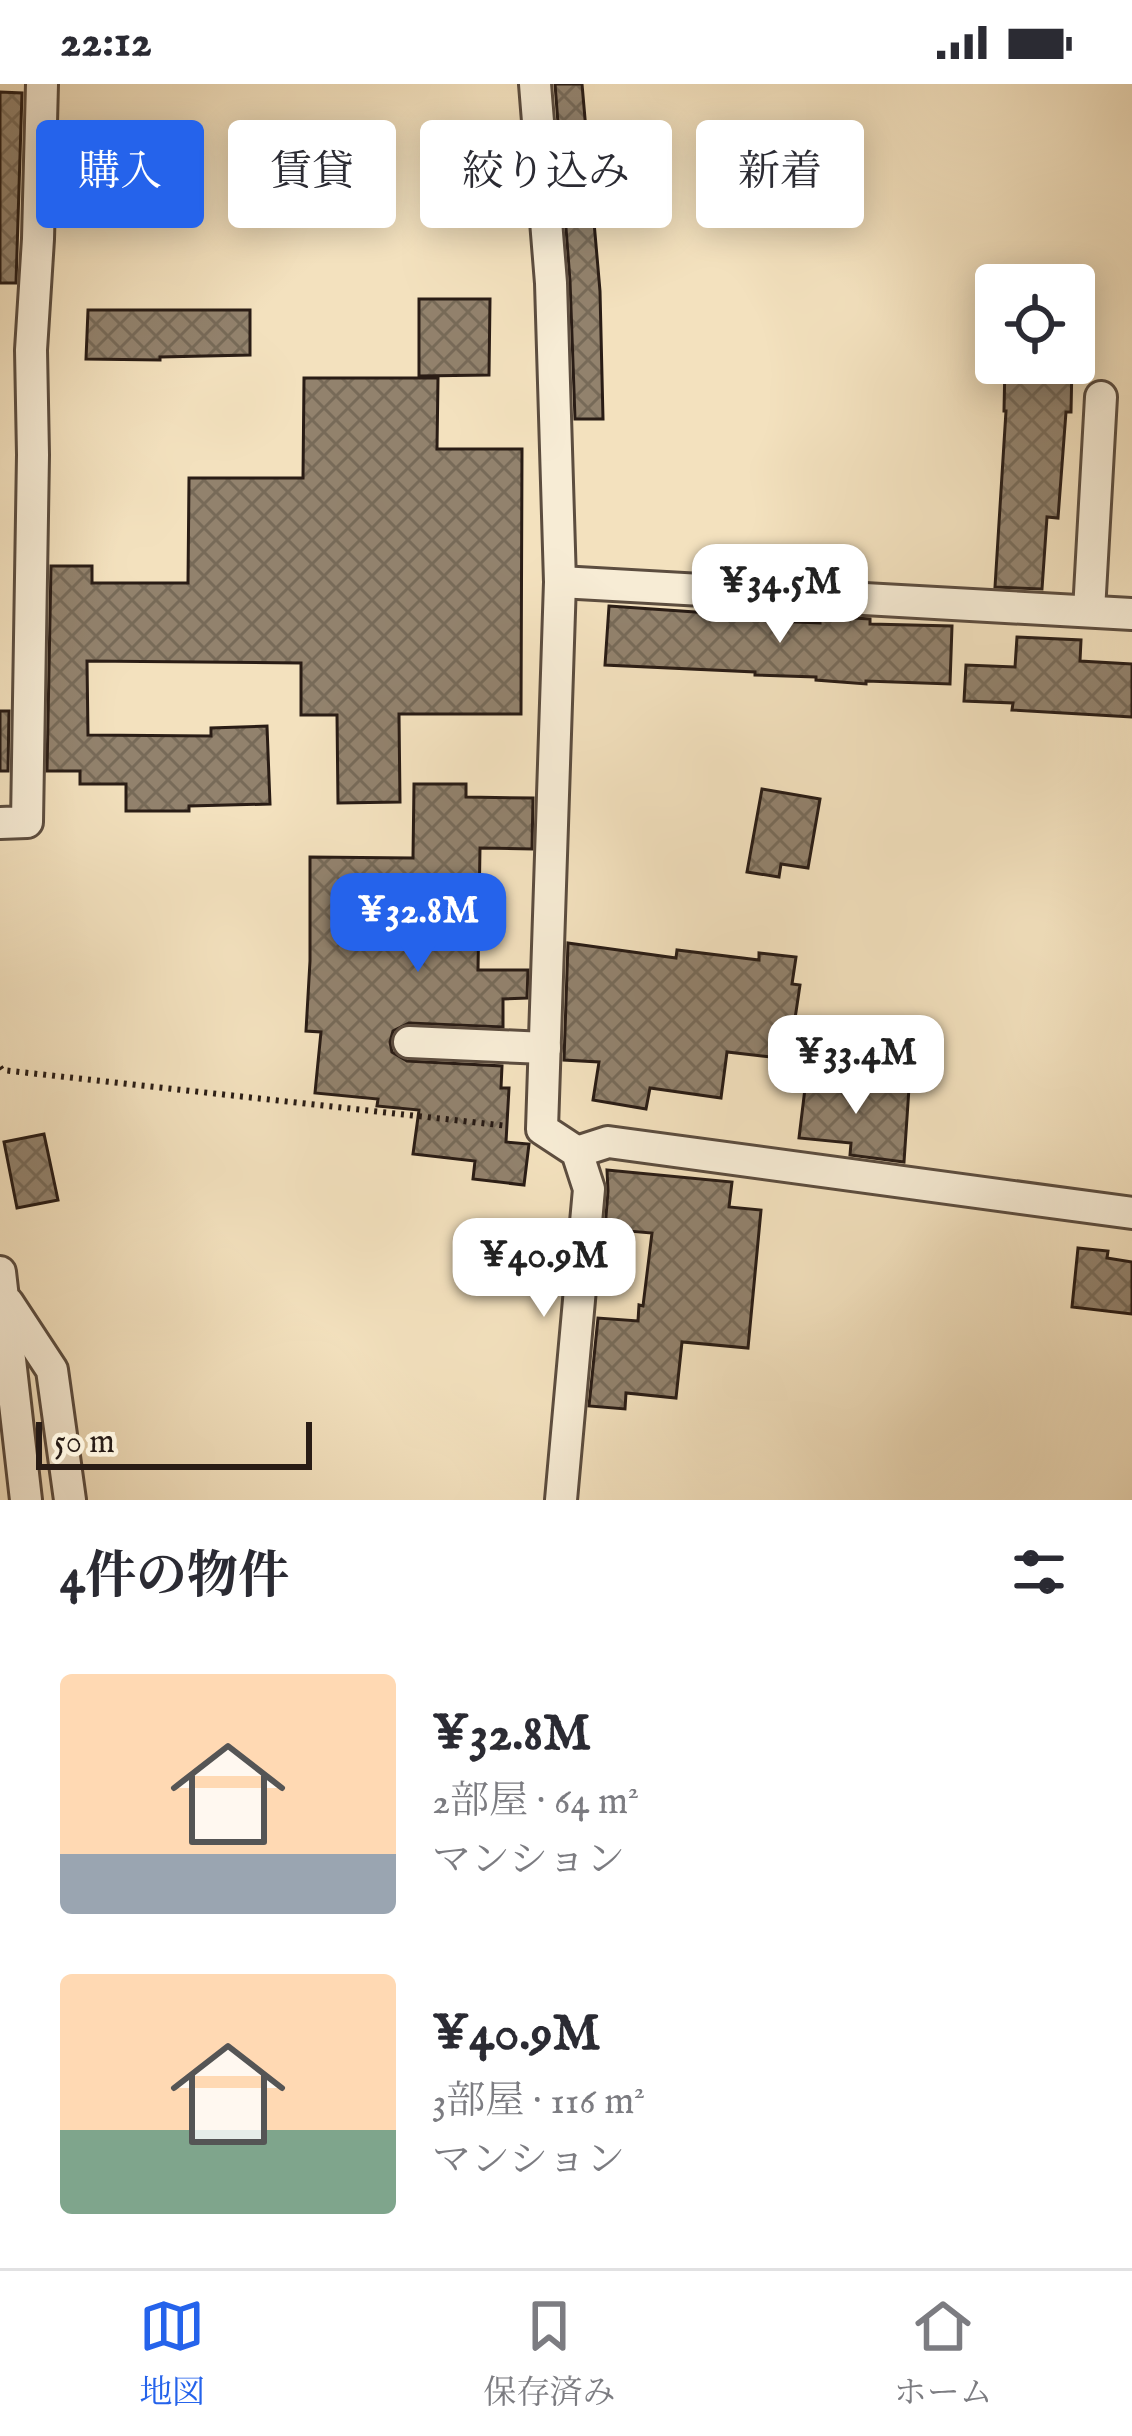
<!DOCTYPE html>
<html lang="ja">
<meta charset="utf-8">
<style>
:root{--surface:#fff;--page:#f2f2f3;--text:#2b2b33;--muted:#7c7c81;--line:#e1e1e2;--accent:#2563eb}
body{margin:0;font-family:"IM FELL English","Noto Serif JP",serif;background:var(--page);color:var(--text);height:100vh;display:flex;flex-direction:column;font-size:45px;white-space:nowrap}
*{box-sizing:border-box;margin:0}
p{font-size:39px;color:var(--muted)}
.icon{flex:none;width:66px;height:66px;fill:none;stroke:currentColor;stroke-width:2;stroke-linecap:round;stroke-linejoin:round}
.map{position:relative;height:1416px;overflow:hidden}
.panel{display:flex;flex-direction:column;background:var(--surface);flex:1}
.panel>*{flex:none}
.top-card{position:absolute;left:36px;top:36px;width:1062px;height:108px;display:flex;gap:24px}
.buttons{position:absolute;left:975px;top:180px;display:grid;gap:24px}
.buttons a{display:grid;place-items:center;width:120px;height:120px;border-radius:12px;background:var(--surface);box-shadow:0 6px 30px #0003;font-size:60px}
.scale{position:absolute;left:36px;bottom:30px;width:276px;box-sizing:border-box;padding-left:12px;border:6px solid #291c15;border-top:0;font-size:33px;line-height:42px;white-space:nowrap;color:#291c15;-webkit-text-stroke:9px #f7ecd5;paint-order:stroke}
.price{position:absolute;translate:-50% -102px;padding:0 27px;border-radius:24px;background:#fff;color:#222;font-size:39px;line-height:78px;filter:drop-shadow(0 3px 6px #0008)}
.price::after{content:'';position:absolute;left:50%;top:72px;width:36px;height:27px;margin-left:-18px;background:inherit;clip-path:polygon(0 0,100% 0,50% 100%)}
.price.current{background:var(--accent);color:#fff}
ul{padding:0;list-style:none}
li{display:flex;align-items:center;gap:36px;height:300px;padding:0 60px}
li span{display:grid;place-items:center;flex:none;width:336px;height:240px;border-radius:12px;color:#555}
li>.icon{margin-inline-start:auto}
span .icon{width:144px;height:144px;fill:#fffc;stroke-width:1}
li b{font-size:51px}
h2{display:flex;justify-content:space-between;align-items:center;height:144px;padding:0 60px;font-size:51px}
.pill{padding:0 42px;border-radius:12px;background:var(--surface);box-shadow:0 6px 30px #0003;font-size:42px;line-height:108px}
.pill.current{background:var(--accent);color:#fff}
.status{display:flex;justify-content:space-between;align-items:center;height:84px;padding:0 60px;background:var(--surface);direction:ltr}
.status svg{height:33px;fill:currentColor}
.tab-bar{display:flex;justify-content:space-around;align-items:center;height:168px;border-top:3px solid var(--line);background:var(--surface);font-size:33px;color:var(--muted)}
.tab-bar a{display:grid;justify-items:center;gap:6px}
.tab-bar .current{color:var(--accent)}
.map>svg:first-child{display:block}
.building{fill:url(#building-cross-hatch);stroke:#291c15;stroke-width:3}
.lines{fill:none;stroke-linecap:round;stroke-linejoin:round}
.street-casing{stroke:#5c4d3f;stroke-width:36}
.path{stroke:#291c15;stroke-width:6;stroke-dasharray:3 6;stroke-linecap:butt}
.street{stroke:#f7ecd5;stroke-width:30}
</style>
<div class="status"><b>22:12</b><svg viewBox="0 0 49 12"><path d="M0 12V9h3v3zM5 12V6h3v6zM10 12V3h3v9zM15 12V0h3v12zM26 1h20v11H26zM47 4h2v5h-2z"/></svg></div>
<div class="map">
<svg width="1132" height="1416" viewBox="0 0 1132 1416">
<defs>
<pattern id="building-cross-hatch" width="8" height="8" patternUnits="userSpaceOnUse" patternTransform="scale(3)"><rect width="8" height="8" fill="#92826d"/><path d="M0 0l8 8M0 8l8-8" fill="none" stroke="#776a58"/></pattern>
</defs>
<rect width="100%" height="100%" fill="#f3e1be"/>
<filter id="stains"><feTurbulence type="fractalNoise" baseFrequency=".00167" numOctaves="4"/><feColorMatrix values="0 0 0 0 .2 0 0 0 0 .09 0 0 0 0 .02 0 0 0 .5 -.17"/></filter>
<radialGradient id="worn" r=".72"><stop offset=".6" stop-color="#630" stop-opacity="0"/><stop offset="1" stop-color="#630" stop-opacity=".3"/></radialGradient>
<g class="building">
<path d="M555 0H582L600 207 603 335H575L570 197Z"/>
<path d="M0 8 22 9 16 199H0Z"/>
<path d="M419 215H490L489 291 419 292Z"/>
<path d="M88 226H250V271L160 273V276L86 275Z"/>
<path d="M1005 279H1072L1071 328H1066L1058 434 1047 433 1042 505 995 503 1006 327H1004Z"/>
<path d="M304 294H438L437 365H522L521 630H399L400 718 338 719 337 631H301V579L87 577 88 651 211 652V644L267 642 270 720 189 722V727H126V700H80V687H47L51 482H92V499H188L189 394H303Z"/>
<path d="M609 522 752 532V536L820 539V532L870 535V540L952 542 950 600 866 597V600L816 596V593L755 591V588L605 581Z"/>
<path d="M1017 553 1081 556 1080 577 1132 580V633L1012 626 1013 619 964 617 966 581 1015 583Z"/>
<path d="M0 627H9L8 687H0Z"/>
<path d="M414 700H466V713L533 714 532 765 480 764 478 886H528L527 914 503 915V943L409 939 393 947 390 958 392 968 407 977 502 982 501 1004H509L506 1058 529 1060 524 1101 473 1095 475 1077 413 1070 419 1026 377 1022 378 1015 315 1009 321 948 306 947 310 877V773L413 774Z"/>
<path d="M762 705 820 715 808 784 781 780 779 793 747 788Z"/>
<path d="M568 859 676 874 677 866 759 876V869L796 873 792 900 800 901 789 975 727 968 721 1014 650 1004 646 1025 593 1016 599 978 564 976Z"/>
<path d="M807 988 839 992 838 1000 909 1004 904 1078 850 1071 851 1059 799 1054Z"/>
<path d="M44 1050 58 1116 17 1124 4 1058Z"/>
<path d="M607 1086 732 1098 729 1123 761 1126 748 1264 682 1258 676 1314 626 1309 625 1325 589 1322 598 1234 638 1237 639 1221 643 1222 652 1149 605 1145 608 1107Z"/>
<path d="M1078 1164 1108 1167 1107 1174 1132 1178V1230L1072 1223Z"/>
</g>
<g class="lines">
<defs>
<g id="street">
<path d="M535 0 551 199 560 498 542 1045 577 1068 589 1105 561 1416"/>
<path d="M560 498 1132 530"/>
<path d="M1089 527 1101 313"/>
<path d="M0 739 27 738 33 371 31 266 38 155 42 0"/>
<path d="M409 958 545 964"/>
<path d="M577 1068 608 1058 1132 1129"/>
<path d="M0 1188 26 1416"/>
<path d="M8 1219 52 1286 70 1416"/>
</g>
</defs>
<use href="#street" class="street-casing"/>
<path class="path" d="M0 983 2 986 508 1042"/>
<use href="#street" class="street"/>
</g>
<rect width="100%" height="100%" filter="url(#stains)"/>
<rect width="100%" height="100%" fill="url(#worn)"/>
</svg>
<div class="buttons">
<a><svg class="icon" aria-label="locate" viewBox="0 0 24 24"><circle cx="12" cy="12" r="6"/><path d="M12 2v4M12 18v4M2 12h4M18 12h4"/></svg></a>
</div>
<div class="scale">50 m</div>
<b class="price" style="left:780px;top:562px">¥34.5M</b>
<b class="price current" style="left:418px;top:891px">¥32.8M</b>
<b class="price" style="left:856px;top:1033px">¥33.4M</b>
<b class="price" style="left:544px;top:1236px">¥40.9M</b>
<div class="top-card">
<a class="pill current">購入</a>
<a class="pill">賃貸</a>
<a class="pill">絞り込み</a>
<a class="pill">新着</a>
</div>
</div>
<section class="panel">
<h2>4件の物件<svg class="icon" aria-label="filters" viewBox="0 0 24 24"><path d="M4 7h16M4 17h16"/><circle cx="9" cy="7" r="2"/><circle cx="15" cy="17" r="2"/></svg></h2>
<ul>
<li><span style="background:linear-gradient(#ffd9b3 75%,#9aa5b1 0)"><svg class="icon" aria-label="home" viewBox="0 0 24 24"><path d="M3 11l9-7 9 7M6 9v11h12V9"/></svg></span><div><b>¥32.8M</b><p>2部屋 · 64 m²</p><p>マンション</p></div></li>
<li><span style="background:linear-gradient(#ffd9b3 65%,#7fa58c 0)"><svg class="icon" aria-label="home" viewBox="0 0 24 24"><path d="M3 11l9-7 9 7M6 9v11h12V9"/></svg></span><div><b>¥40.9M</b><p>3部屋 · 116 m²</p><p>マンション</p></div></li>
</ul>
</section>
<nav class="tab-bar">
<a class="current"><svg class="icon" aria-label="map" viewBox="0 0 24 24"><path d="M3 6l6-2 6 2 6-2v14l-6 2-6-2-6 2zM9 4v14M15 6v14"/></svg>地図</a>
<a><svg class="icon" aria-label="saved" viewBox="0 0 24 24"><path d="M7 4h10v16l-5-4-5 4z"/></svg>保存済み</a>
<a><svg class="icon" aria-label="home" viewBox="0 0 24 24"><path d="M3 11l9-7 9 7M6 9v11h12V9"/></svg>ホーム</a>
</nav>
